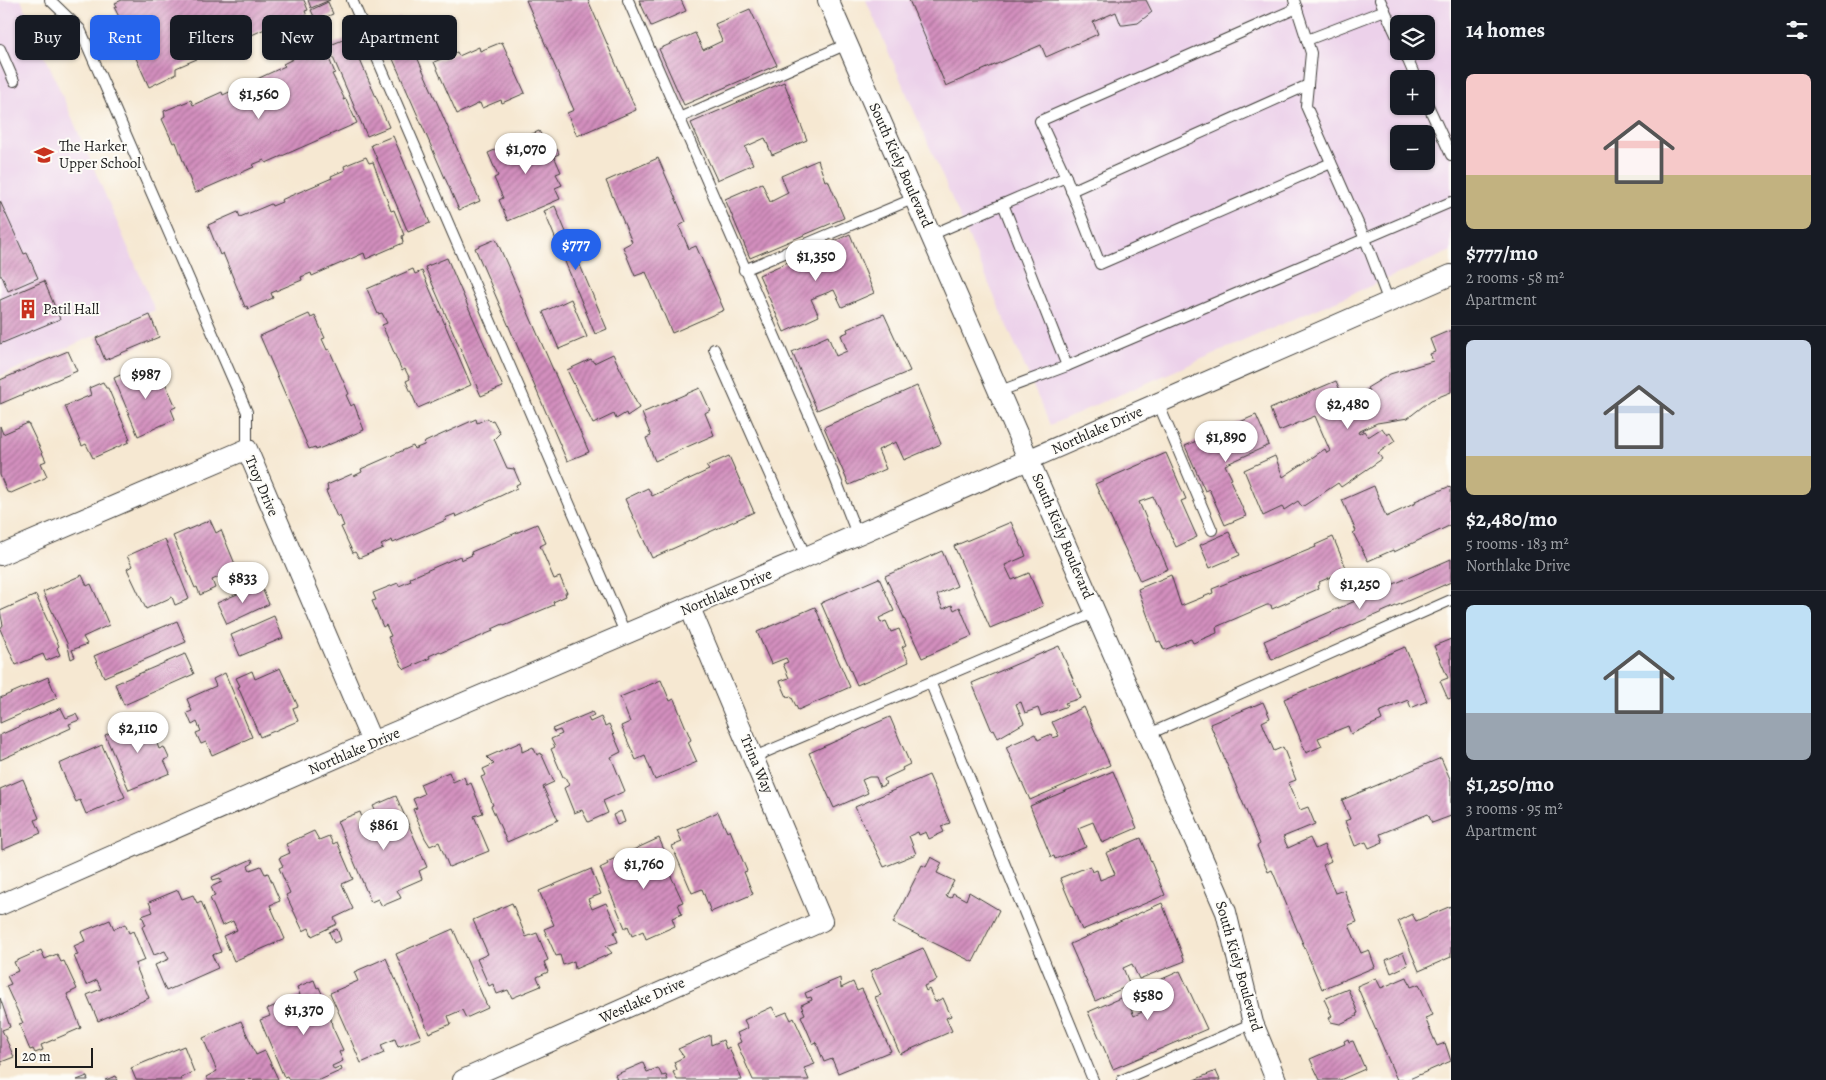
<!DOCTYPE html>
<meta charset="utf-8">
<style>
:root{--surface:#171b24;--page:#20242c;--text:#f1f3f6;--muted:#9ea1a6;--line:#363941;--accent:#2563eb}
body{margin:0;font-family:Alegreya,serif;background:var(--page);color:var(--text);height:100vh;display:flex;flex-direction:column;font-size:19px;white-space:nowrap}
*{box-sizing:border-box;margin:0}
p{font-size:16px;color:var(--muted)}
.icon{flex:none;width:28px;height:28px;fill:none;stroke:currentColor;stroke-width:2;stroke-linecap:round;stroke-linejoin:round}
.map{position:relative;flex:1;overflow:hidden}
.sheet{display:flex;flex-direction:column;background:var(--surface);width:375px}
.sheet>*{flex:none}
.guide{position:absolute;left:15px;top:15px;width:475px;height:45px;display:flex;gap:10px}
.controls{position:absolute;left:1390px;top:15px;display:grid;gap:10px}
.controls a{display:grid;place-items:center;width:45px;height:45px;border-radius:8px;background:var(--surface);box-shadow:0 1px 4px #0004;font-size:25px}
.scale{position:absolute;left:15px;bottom:12px;width:78px;box-sizing:border-box;padding-left:5px;border:2px solid #1c1c1c;border-top:0;font-size:14px;line-height:18px;white-space:nowrap;color:#1c1c1c;-webkit-text-stroke:4px #fdfcf7;paint-order:stroke}
.price{position:absolute;translate:-50% -42px;padding:0 11px;border-radius:18px;background:#fff;color:#222;font-size:16px;line-height:32px;filter:drop-shadow(0 1px 2px #0008)}
.price::after{content:'';position:absolute;left:50%;top:30px;width:15px;height:11px;margin-left:-8px;background:inherit;clip-path:polygon(0 0,100% 0,50% 100%)}
.price.on{background:var(--accent);color:#fff}
ul{padding:0;list-style:none}
li{display:grid;align-content:center;gap:10px;height:265px;padding:0 15px}
li+li{border-top:1px solid var(--line)}
li span{display:grid;place-items:center;height:155px;border-radius:8px;color:#555}
li>.icon{margin-inline-start:auto}
span .icon{width:90px;height:90px;fill:#fffc;stroke-width:1}
li b{font-size:21px}
h2{display:flex;justify-content:space-between;align-items:center;height:60px;padding:0 15px;font-size:21px}
.chip{padding:0 18px;border-radius:8px;background:var(--surface);box-shadow:0 1px 4px #0004;font-size:18px;line-height:45px}
.chip.on{background:var(--accent);color:#fff}
main{display:flex;flex:1;min-height:0}
.map>svg:first-child{display:block}
.built{fill:#ecd1ea;fill-rule:evenodd}
.building{fill:url(#building-hatch)}
.lines{fill:none;stroke-linecap:round;stroke-linejoin:round}
.lane-casing{stroke:#3d3b37;stroke-width:12}
.street-casing{stroke:#3d3b37;stroke-width:22}
.lane{stroke:#fff;stroke-width:10}
.street{stroke:#fff;stroke-width:20}
.labels{text-anchor:middle;dominant-baseline:central;stroke-width:4;stroke-linejoin:round;paint-order:stroke}
.poi-label{font-size:15px;fill:#1c1c1c;stroke:#fdfcf7;text-anchor:start}
.street-label{font-size:15px;fill:#1c1c1c;stroke:#fdfcf7}
</style>
<main>
<div class="map">
<svg width="1451" height="1080" viewBox="0 0 1451 1080">
<defs>
<pattern id="building-hatch" width="6" height="6" patternUnits="userSpaceOnUse" patternTransform="scale(1.25)"><rect width="6" height="6" fill="#d38fbe"/><path d="M-1 1l2-2M0 6l6-6M5 7l2-2" fill="none" stroke="#aa749a"/></pattern>
</defs>
<rect width="100%" height="100%" fill="#fdfcf7"/>
<filter id="ink" filterUnits="userSpaceOnUse"><feTurbulence type="fractalNoise" baseFrequency=".02" numOctaves="2"/><feDisplacementMap in="SourceGraphic" scale="10" xChannelSelector="R" yChannelSelector="G"/><feConvolveMatrix kernelMatrix="1 2 1 2 8 2 1 2 1" color-interpolation-filters="sRGB"/></filter>
<filter id="wash" filterUnits="userSpaceOnUse"><feTurbulence type="fractalNoise" baseFrequency=".0096" numOctaves="4" result="noise"/><feDisplacementMap in="SourceGraphic" scale="20" xChannelSelector="R" yChannelSelector="G"/><feGaussianBlur stdDeviation="1.12" result="paint"/><feColorMatrix in="noise" values="0 0 0 0 0 0 0 0 0 0 0 0 0 0 0 0 0 1.4 0 .05"/><feComposite in="paint" operator="in"/></filter>
<g filter="url(#wash)">
<rect width="100%" height="100%" fill="#f6e8d2"/>
<g class="built">
<path d="M0 0H21L155 310 0 376Z"/>
<path d="M866 0H1451V251L1050 425ZM1399 24H1426V51H1399ZM1399 79H1426V106H1399ZM1399 134H1426V161H1399Z"/>
</g>
<g id="blocks">
<g class="building">
<path d="M122 0H304L308 10 305 11 307 16 301 18 302 21 282 30 280 26 269 33 267 28 217 51 215 48 205 53 206 55 176 68V74L149 87 135 56 138 54 114 7 117 6 115 3Z"/>
<path d="M308 0H330L311 8Z"/>
<path d="M526 0H588L636 110 577 136 567 113 574 110Z"/>
<path d="M639 0H681L686 11 651 26Z"/>
<path d="M909 0H1146L1152 12 1138 23 1124 25H1121L1116 12 1093 22 1098 34 1046 57 1041 45 946 86Z"/>
<path d="M328 2 333 14 316 21 311 10Z"/>
<path d="M750 9 777 65 684 105 659 49 695 33 703 50 722 41 715 24Z"/>
<path d="M400 18 480 201 459 210 379 27Z"/>
<path d="M350 37 389 127 367 136 328 46Z"/>
<path d="M502 42 525 93 502 103 501 100 482 108 480 103 457 114 434 62 457 52 459 56 479 47 480 51Z"/>
<path d="M318 45 323 50 325 49 335 73 332 74 344 98 343 100 346 99 357 123 266 163 264 160 252 165 254 167 195 193 176 142 173 143 162 119 165 117 164 111 191 100 193 105 222 92 223 95 285 66 283 64 293 59 292 57Z"/>
<path d="M784 82 807 140 772 155 765 138 745 147 753 164 717 180 691 123Z"/>
<path d="M539 131 551 152 557 149 559 154 554 156 561 172 556 174 562 185 555 188 560 199 508 221 499 200 503 198 494 178 498 176 488 153Z"/>
<path d="M393 136 430 223 408 232 371 145Z"/>
<path d="M366 157 369 163 373 162 391 211 394 210 404 235 402 236 403 243 366 259 364 253 312 276 311 273 301 277 302 280 271 293 273 298 248 309 247 306 245 307 223 253 220 255 208 225 238 212 240 217 271 204 272 206 282 202 281 200 332 178 331 176 345 170 344 166Z"/>
<path d="M658 158 686 222 679 226 689 249 696 246 724 310 672 333 646 272 635 276 623 247 632 242 606 181Z"/>
<path d="M818 160 825 181 828 180 844 218 750 258 725 199 762 183 770 202 788 193 781 176Z"/>
<path d="M0 201 24 254 27 253 38 278 8 291 2 276H0Z"/>
<path d="M555 206 607 329 595 334 544 211Z"/>
<path d="M850 234 874 293 842 307 834 290 811 299 819 316 784 332 759 275Z"/>
<path d="M496 239 589 452 567 461 475 248Z"/>
<path d="M447 258 503 387 481 396 425 267Z"/>
<path d="M413 269 415 274 422 271 471 385 418 408 406 381 410 379 405 369 402 371 382 325 387 323 382 313 378 314 367 289Z"/>
<path d="M44 281 60 319 0 344V300Z"/>
<path d="M571 299 587 337 559 349 543 312Z"/>
<path d="M309 314 311 318 315 316 325 338 322 339 327 350 329 349 349 394 346 395 351 406 354 404 364 430 316 450 315 447 309 449 260 336Z"/>
<path d="M884 314 910 371 817 410 792 352 828 336 836 356 847 351 841 335 848 332 847 329Z"/>
<path d="M150 315 159 337 105 360 96 338Z"/>
<path d="M1451 330V392L1431 400 1408 418 1377 423 1358 432 1359 434 1364 431 1368 437 1382 428 1387 435 1390 433 1395 441 1378 453 1382 459 1341 487 1338 483 1302 507 1298 501 1284 510 1282 507 1263 516 1244 470 1275 456 1283 477 1325 449 1327 453 1330 451 1315 416 1279 431 1270 409 1336 381 1344 399 1366 390 1369 391 1367 388 1390 374 1433 361 1430 354 1435 352 1430 339Z"/>
<path d="M68 351 77 371 0 404V380Z"/>
<path d="M613 354 639 408 627 416 626 413 616 419 614 414 593 424 567 370 591 359 594 363Z"/>
<path d="M158 367 176 407 171 409 175 419 138 436 114 378 129 371 132 378Z"/>
<path d="M103 382 106 388H108L130 439 128 440 129 442 93 458 86 444 82 446 65 406 91 395 89 388Z"/>
<path d="M917 386 941 444 904 460 896 442 878 450 886 469 849 485 824 427Z"/>
<path d="M700 388 710 410 705 413 714 435 655 461 646 438 651 436 642 413Z"/>
<path d="M1256 415 1269 445 1225 465 1232 479 1230 480 1246 516 1225 525 1209 489 1205 491 1185 446Z"/>
<path d="M488 418 490 421 493 420 500 433 494 439 507 468 514 469 520 483 516 485 517 488 456 517 455 514 445 518 446 520 393 543 392 540 381 545 383 548 359 558 355 552 353 553 341 527 344 526 340 516 337 517 326 491 328 490 327 485 352 474 354 476 362 472 361 469 413 446 414 449 424 445 425 442 476 419 477 423Z"/>
<path d="M28 423 46 461 41 463 47 476 45 478 11 493 7 492 0 475V426L3 434Z"/>
<path d="M1166 453 1186 499 1181 501 1197 537 1176 547 1153 497 1139 502 1168 569 1140 581 1095 484Z"/>
<path d="M729 456 754 512 652 558 625 499 648 488 652 496 709 470 706 466Z"/>
<path d="M1374 486 1386 517 1416 503 1415 501 1448 487 1451 488V525L1394 552 1393 550 1368 561 1353 533 1356 531 1342 500Z"/>
<path d="M210 520 216 533 221 530 237 569 212 580 215 588 200 595 197 587 195 588 173 536Z"/>
<path d="M1011 522 1026 556 1005 565 1012 580 1029 573 1043 606 990 628 954 546Z"/>
<path d="M537 524 546 543 540 546 554 579 560 577 567 593H565L566 596 553 602 554 605 504 626 503 624 492 629 493 631 441 653 440 651 429 656 430 658 405 669 402 666 388 637 391 636 386 625 383 627 372 601 376 600 373 593 398 583 399 586 411 581 410 578 460 556 461 560 472 555 471 552Z"/>
<path d="M1229 532 1240 555 1210 568 1200 545Z"/>
<path d="M1333 537 1347 570 1319 582 1320 584 1317 586 1318 589 1272 609 1271 605H1267L1216 627 1217 633 1193 643 1191 639 1188 640 1164 650 1160 641 1157 642 1138 589 1171 575 1181 606 1213 593 1212 589 1316 547 1315 545Z"/>
<path d="M165 539 189 599 175 605 172 597 146 609 127 569 132 566 127 556Z"/>
<path d="M942 551 957 586 937 595 943 609 952 605 954 610 960 607 972 636 922 658 885 576Z"/>
<path d="M1451 559V582L1272 660 1264 641Z"/>
<path d="M82 575 87 586 91 584 109 625 83 637 87 644 72 650 75 657 71 659 67 643 43 592Z"/>
<path d="M879 578 894 611 879 618 881 623 886 621 891 632 899 629 906 645 902 647 909 662 857 685 821 603Z"/>
<path d="M260 584 269 604 227 624 217 603Z"/>
<path d="M36 595 59 646 57 648 60 655 46 661 43 654 16 665 0 629 3 625 0 611Z"/>
<path d="M815 607 850 687 798 710 791 696 787 697 780 681 789 678 783 664 788 662 786 658 771 664 757 632Z"/>
<path d="M274 616 283 638 240 656 231 635Z"/>
<path d="M177 621 186 642 104 677 94 656Z"/>
<path d="M1451 639V698L1448 699 1440 681 1448 678 1434 646Z"/>
<path d="M1059 646 1081 698 1065 703 1067 706 1041 716 1038 708 1025 713 1021 702 1016 704 1024 723 998 738 994 730 992 731 972 683Z"/>
<path d="M1405 647 1427 701 1411 708 1408 700 1379 712 1382 720 1351 734 1348 726 1318 738 1322 746 1306 753 1284 699Z"/>
<path d="M185 654 194 674 124 705 115 684Z"/>
<path d="M280 668 298 706 293 708 298 721 260 737 238 687 240 686 236 678 252 671 255 679Z"/>
<path d="M225 673 252 737 212 755 206 742 201 744 196 733 201 731 197 722 192 725 187 713 192 711 187 699 216 686 213 679Z"/>
<path d="M48 677 57 698 0 723V698Z"/>
<path d="M661 680 670 701 674 699 691 740 688 742 697 762 655 780 645 756 636 760 621 726 630 722 620 697Z"/>
<path d="M1263 702 1270 718 1262 722 1274 751 1283 747 1296 780 1288 783 1300 810 1308 807 1315 824 1283 837 1288 848 1310 838 1315 849 1324 845 1331 861 1323 865 1335 893 1344 890 1357 922 1349 925 1361 953 1369 950 1375 967 1322 989 1272 870 1268 872 1257 846 1260 844 1210 724Z"/>
<path d="M1084 707 1110 765 1030 800 1006 747 1035 734 1038 740 1051 734 1053 738 1059 736 1052 722Z"/>
<path d="M61 708 66 718 76 714 79 720 69 724 71 728 0 760V735Z"/>
<path d="M592 712 594 715 588 718 590 722 601 717 605 726 609 724 621 752 611 757 625 791 603 801 608 813 588 822 582 810 574 813 564 788 569 785 565 777H563L551 749 555 747 551 739 562 734 560 730 554 732 552 729Z"/>
<path d="M890 717 910 764 902 768 903 770 884 779 886 784 880 787 876 777H869L862 780 868 793 834 808 809 753Z"/>
<path d="M146 718 151 729 155 728 160 739 156 741 159 749 164 747 169 758 164 760 170 773 129 790 105 735Z"/>
<path d="M521 742 522 752 533 747 537 755 541 753 554 782 543 787 558 820 507 842 491 806 493 805 481 777 486 775 483 769 494 764 487 757Z"/>
<path d="M102 745 125 797 86 814 80 800 76 802 59 764Z"/>
<path d="M1441 758 1451 781V816L1432 823 1428 814 1380 834 1383 842 1369 848 1366 842 1355 846 1345 821 1350 819 1342 800Z"/>
<path d="M1113 771 1137 828 1102 843 1093 822 1078 828 1086 847 1055 859 1054 856 1051 857 1030 806Z"/>
<path d="M449 772 453 782 464 777 467 785 471 783 483 813 474 816 489 851 449 867 439 842 430 846 425 838 413 809 417 808 413 799 424 794 420 784Z"/>
<path d="M929 775 950 823 941 826 944 832 929 839 926 832 919 835 918 832 909 836 916 854 884 867 855 807Z"/>
<path d="M23 779 39 818 35 820 41 833 2 850 0 789Z"/>
<path d="M396 796 427 867 419 871 422 879 397 890 401 898 382 906 378 899 371 902 337 821 360 812 363 820 377 814 373 806Z"/>
<path d="M621 811 625 822 617 825 613 815Z"/>
<path d="M718 812 727 832 730 830 747 871 744 872 753 894 711 912 702 889 692 893 672 846 682 842 677 830Z"/>
<path d="M314 831 319 840 329 836 333 844 337 842 353 879 342 884 353 909 334 918 337 924 312 936 309 928 303 931 286 895 290 893 279 868 283 866 279 858 290 853 286 844Z"/>
<path d="M659 838 670 864 668 865 670 874 683 902 678 904 682 914 672 918 675 926 646 939 643 931 632 936 628 926 625 928 600 868 608 864 607 862Z"/>
<path d="M1141 838 1165 895 1082 930 1060 878 1090 866 1092 872 1097 870 1100 880 1115 874 1106 853Z"/>
<path d="M931 857 942 863 937 873 954 881 946 896 951 898 953 893 966 900 969 892 999 910 973 962 893 923 922 865 926 867Z"/>
<path d="M252 859 253 863 248 866 250 870 261 866 265 874 268 873 280 901 270 905 285 939 234 961 223 936 237 930 233 921 222 926 210 898 215 896 211 887 222 882 220 878 213 880 212 877Z"/>
<path d="M591 869 601 894 588 899 592 909 606 903 618 930 614 932 618 942 606 946 612 953 575 969 574 961 563 965 560 955 556 956 544 929 554 925 539 891Z"/>
<path d="M178 890 182 899 193 895 197 903 201 901 221 952 212 955 218 968 166 991 155 965 169 959 165 951 154 955 142 927 146 925 142 916 153 912 149 902Z"/>
<path d="M512 903 526 937 537 933 548 960 544 962 548 972 537 977 541 986 512 998 508 990 497 994 493 984 489 986 477 959 488 954 473 920Z"/>
<path d="M1162 903 1185 961 1139 979 1132 964 1123 968 1130 985 1095 1001 1070 944Z"/>
<path d="M1451 906V957L1419 971 1398 921 1412 914 1416 921Z"/>
<path d="M110 920 114 929 125 924 129 933 133 931 145 960 135 964 149 998 98 1021 87 995 101 989 97 980 86 985 74 956 78 955 74 946 85 941 81 932Z"/>
<path d="M337 929 341 940 334 943 329 932Z"/>
<path d="M453 929 488 1008 466 1018 462 1010 448 1016 451 1024 429 1033 396 954Z"/>
<path d="M923 948 937 980 924 986 926 991 929 989 935 1002 943 998 951 1016 946 1018 952 1031 900 1054 875 997 881 995 870 971Z"/>
<path d="M41 950 45 959 57 954 61 962 64 961 77 989 67 994 81 1028 41 1045 43 1050 35 1053 33 1049 30 1050 19 1024 23 1023 6 986 11 984 7 976 18 971 14 962Z"/>
<path d="M1403 952 1408 965 1391 973 1386 960Z"/>
<path d="M386 958 421 1038 398 1047 395 1039 381 1045 384 1053 361 1063 330 993 358 981 354 972Z"/>
<path d="M1180 971 1207 1029 1113 1069 1088 1012 1125 996 1134 1016 1142 1012 1133 992Z"/>
<path d="M1407 977 1411 987 1419 984 1433 1015 1425 1018 1437 1046 1445 1043 1451 1061 1407 1080H1397L1357 986 1376 978 1381 988Z"/>
<path d="M840 978 841 988 853 982 857 991 862 989 891 1051 838 1073 832 1059 824 1062 816 1042 813 1044 801 1016 805 1014 801 1005 812 1000 811 997 807 998 805 993Z"/>
<path d="M314 980 317 988 319 987 330 1012 332 1026 343 1050 339 1052 343 1061 332 1066 334 1070 341 1067 342 1070 320 1080H289L287 1076 284 1077 260 1020 270 1016 267 1009 300 995 297 987Z"/>
<path d="M1348 989 1358 1013 1356 1014 1357 1016 1340 1024 1331 1022 1329 1018 1332 1016 1324 999Z"/>
<path d="M0 998 10 1027 2 1030 14 1057 1 1062 2 1065 0 1066Z"/>
<path d="M772 1007 777 1016 787 1012 791 1020 794 1018 815 1064 804 1068 809 1080H753L737 1044 741 1042 737 1033 748 1028 744 1020Z"/>
<path d="M241 1021 256 1055 265 1051 278 1079 208 1080 206 1077 217 1071 203 1038Z"/>
<path d="M710 1035 711 1045 723 1040 726 1049 729 1047 742 1080H677L673 1072 677 1070 674 1062 684 1057 678 1049Z"/>
<path d="M1348 1039 1349 1042 1353 1041 1365 1069 1340 1080H1320L1310 1059 1345 1044 1344 1041Z"/>
<path d="M184 1046 194 1072 181 1078 182 1080H136L131 1068Z"/>
<path d="M643 1063 647 1072 658 1068 662 1076 666 1075 668 1080H617L615 1075Z"/>
<path d="M1216 1071 1220 1080H1194Z"/>
<path d="M87 1076 88 1080H77Z"/>
<path d="M116 1076 118 1080H105Z"/>
</g>
</g>
</g>
<g filter="url(#ink)">
<use href="#blocks" fill-opacity="0" stroke="#3d3b37" stroke-width="1"/>
<g class="lines">
<defs>
<g id="lane">
<path d="M50 0 80 29 247 412V449"/>
<path d="M352 0 626 635"/>
<path d="M628 0 821 442 857 534"/>
<path d="M1294 0 1311 53 1306 106 1365 239 1389 302"/>
<path d="M1380 0 1399 41"/>
<path d="M1297 8 1040 121 1066 177 1100 264 1331 163"/>
<path d="M1307 40 1385 10"/>
<path d="M0 49 14 81"/>
<path d="M1404 51 1416 79"/>
<path d="M1426 101 1451 155"/>
<path d="M679 118 847 44"/>
<path d="M1071 191 1308 85"/>
<path d="M1003 204 1066 177"/>
<path d="M931 235 1003 204 1067 366"/>
<path d="M744 270 915 198"/>
<path d="M714 349 806 557"/>
<path d="M1000 391 1067 366 1451 202"/>
<path d="M1158 403 1212 530"/>
<path d="M931 684 1093 1080"/>
<path d="M1149 734 1451 600"/>
<path d="M754 757 1096 612"/>
<path d="M1122 1080 1253 1023"/>
</g>
<g id="street">
<path d="M828 0 1226 912 1253 1023 1276 1080"/>
<path d="M0 555 247 449 372 742"/>
<path d="M0 905 372 742 806 557 1451 275"/>
<path d="M463 1080 822 921 690 608"/>
</g>
</defs>
<use href="#lane" class="lane-casing"/>
<use href="#street" class="street-casing"/>
<use href="#lane" class="lane"/>
<use href="#street" class="street"/>
</g>
</g>
<defs>
<symbol id="school-bare" viewBox="-9 -9 18 18"><path d="M0-5L7-2L0 1L-7-2ZM-4 1L0 2.5L4 1V4Q0 6-4 4Z" fill="#c8321e" stroke="#fdfcf7" stroke-width="2.5" paint-order="stroke"/></symbol>
<symbol id="building-bare" viewBox="-9 -9 18 18"><path d="M-4-6H4V6H1V3H-1V6H-4ZM-2.5-4.3h1.7v1.8h-1.7ZM.8-4.3h1.7v1.8H.8ZM-2.5-1h1.7V.8h-1.7ZM.8-1h1.7V.8H.8Z" fill="#c8321e" stroke="#fdfcf7" stroke-width="2.5" paint-order="stroke"/></symbol>
</defs>
<g fill-rule="evenodd">
<use href="#school-bare" x="30" y="141" width="28" height="28"/>
<use href="#building-bare" x="14" y="295" width="28" height="28"/>
</g>
<g class="labels">
<g class="poi-label">
<text x="59" y="146">The Harker<tspan x="59" dy="17">Upper School</tspan></text>
<text x="43" y="309">Patil Hall</text>
</g>
<g class="street-label">
<text transform="translate(901 165) rotate(66)">South Kiely Boulevard</text>
<text transform="translate(1097 430) rotate(-24)">Northlake Drive</text>
<text transform="translate(262 486) rotate(67)">Troy Drive</text>
<text transform="translate(1063 536) rotate(67)">South Kiely Boulevard</text>
<text transform="translate(726 592) rotate(-23)">Northlake Drive</text>
<text transform="translate(354 751) rotate(-23)">Northlake Drive</text>
<text transform="translate(757 764) rotate(67)">Trina Way</text>
<text transform="translate(1239 966) rotate(74)">South Kiely Boulevard</text>
<text transform="translate(642 1000) rotate(-24)">Westlake Drive</text>
</g>
</g>
</svg>
<div class="controls">
<a><svg class="icon" aria-label="layers" viewBox="0 0 24 24"><path d="M12 4l9 5-9 5-9-5zM3 14l9 5 9-5"/></svg></a>
<a>+</a>
<a>−</a>
</div>
<div class="scale">20 m</div>
<b class="price" style="left:259px;top:120px">$1,560</b>
<b class="price" style="left:526px;top:175px">$1,070</b>
<b class="price on" style="left:576px;top:271px">$777</b>
<b class="price" style="left:816px;top:282px">$1,350</b>
<b class="price" style="left:146px;top:400px">$987</b>
<b class="price" style="left:1348px;top:430px">$2,480</b>
<b class="price" style="left:1226px;top:463px">$1,890</b>
<b class="price" style="left:243px;top:604px">$833</b>
<b class="price" style="left:1360px;top:610px">$1,250</b>
<b class="price" style="left:138px;top:754px">$2,110</b>
<b class="price" style="left:384px;top:851px">$861</b>
<b class="price" style="left:644px;top:890px">$1,760</b>
<b class="price" style="left:1148px;top:1021px">$580</b>
<b class="price" style="left:304px;top:1036px">$1,370</b>
<div class="guide">
<a class="chip">Buy</a>
<a class="chip on">Rent</a>
<a class="chip">Filters</a>
<a class="chip">New</a>
<a class="chip">Apartment</a>
</div>
</div>
<section class="sheet">
<h2>14 homes<svg class="icon" aria-label="filters" viewBox="0 0 24 24"><path d="M4 7h16M4 17h16"/><circle cx="9" cy="7" r="2"/><circle cx="15" cy="17" r="2"/></svg></h2>
<ul>
<li><span style="background:linear-gradient(#f6c9c9 65%,#c2b280 0)"><svg class="icon" aria-label="home" viewBox="0 0 24 24"><path d="M3 11l9-7 9 7M6 9v11h12V9"/></svg></span><div><b>$777/mo</b><p>2 rooms · 58 m²</p><p>Apartment</p></div></li>
<li><span style="background:linear-gradient(#c9d6e8 75%,#c2b280 0)"><svg class="icon" aria-label="home" viewBox="0 0 24 24"><path d="M3 11l9-7 9 7M6 9v11h12V9"/></svg></span><div><b>$2,480/mo</b><p>5 rooms · 183 m²</p><p>Northlake Drive</p></div></li>
<li><span style="background:linear-gradient(#bfe0f5 70%,#9aa5b1 0)"><svg class="icon" aria-label="home" viewBox="0 0 24 24"><path d="M3 11l9-7 9 7M6 9v11h12V9"/></svg></span><div><b>$1,250/mo</b><p>3 rooms · 95 m²</p><p>Apartment</p></div></li>
</ul>
</section>
</main>
